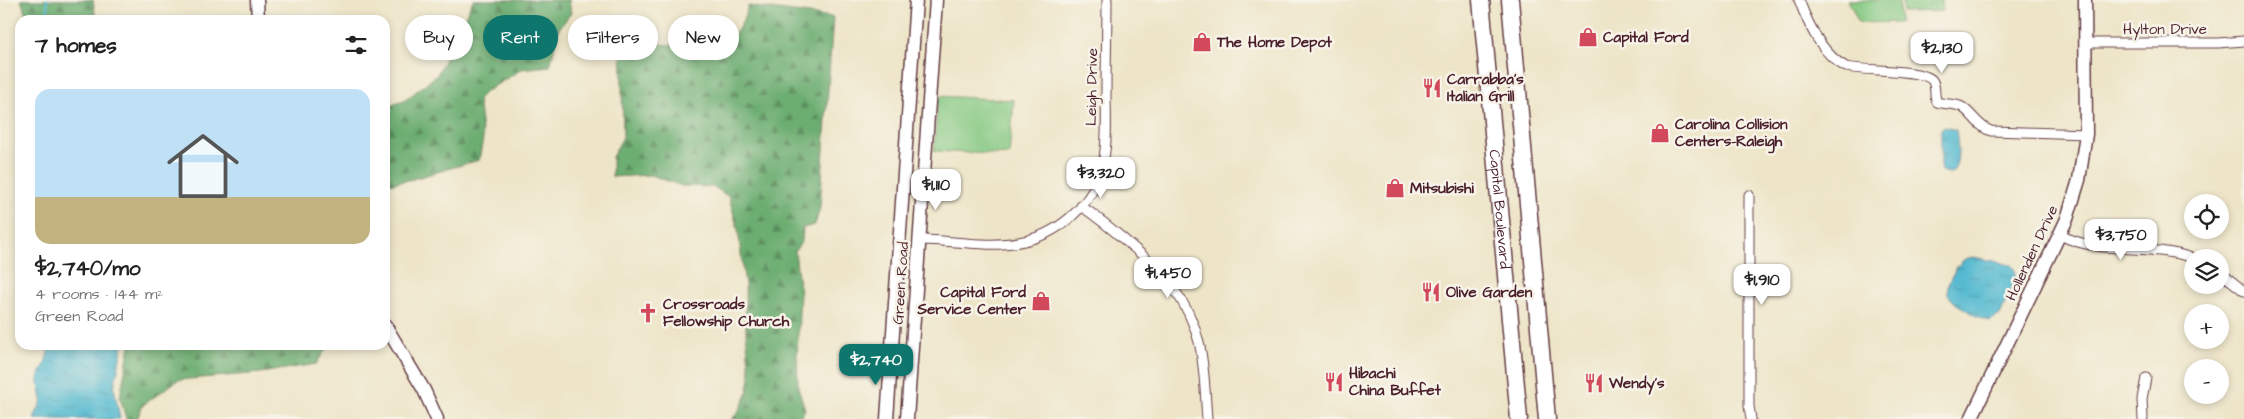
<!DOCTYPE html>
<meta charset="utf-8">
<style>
:root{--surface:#fff;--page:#f2f2f2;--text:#222;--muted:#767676;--line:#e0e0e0;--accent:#0f766e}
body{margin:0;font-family:"Architects Daughter",sans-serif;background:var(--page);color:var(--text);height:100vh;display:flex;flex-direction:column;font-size:19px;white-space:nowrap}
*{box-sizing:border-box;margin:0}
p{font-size:16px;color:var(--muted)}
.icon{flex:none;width:28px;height:28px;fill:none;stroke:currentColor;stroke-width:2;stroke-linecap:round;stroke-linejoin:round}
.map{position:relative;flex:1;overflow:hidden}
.drawer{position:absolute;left:15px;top:15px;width:375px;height:335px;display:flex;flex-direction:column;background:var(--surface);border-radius:15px;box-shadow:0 2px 8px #0003}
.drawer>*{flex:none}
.hud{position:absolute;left:405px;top:15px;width:475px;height:45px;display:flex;gap:10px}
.controls{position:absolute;left:2184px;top:194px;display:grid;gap:10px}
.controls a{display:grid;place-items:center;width:45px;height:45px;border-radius:50%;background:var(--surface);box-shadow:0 2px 8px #0003;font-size:25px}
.price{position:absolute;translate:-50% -42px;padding:0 11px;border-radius:10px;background:#fff;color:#222;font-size:16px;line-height:32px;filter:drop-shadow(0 1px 2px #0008)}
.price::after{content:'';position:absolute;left:50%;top:30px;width:15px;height:11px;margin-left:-8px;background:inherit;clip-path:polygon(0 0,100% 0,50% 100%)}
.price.current{background:var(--accent);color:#fff}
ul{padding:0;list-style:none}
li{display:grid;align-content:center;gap:10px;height:265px;padding:0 20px}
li+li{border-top:1px solid var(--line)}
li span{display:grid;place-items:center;height:155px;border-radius:15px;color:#555}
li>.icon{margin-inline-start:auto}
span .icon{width:90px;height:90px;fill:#fffc;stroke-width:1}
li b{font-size:21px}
h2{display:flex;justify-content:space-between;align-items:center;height:60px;padding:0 20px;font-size:21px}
.chip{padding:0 18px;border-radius:22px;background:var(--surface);box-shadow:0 2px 8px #0003;font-size:18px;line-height:45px}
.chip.current{background:var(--accent);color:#fff}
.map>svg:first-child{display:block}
.grass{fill:#86c983;stroke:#687457}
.forest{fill:url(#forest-firs);stroke:#5b664e}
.park{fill:url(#park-crowns);stroke:#687457}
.water{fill:url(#water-ripples);stroke:#4e6c7e}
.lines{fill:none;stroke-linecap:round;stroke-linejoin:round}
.stream{stroke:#52b9d0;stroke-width:2.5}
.street-casing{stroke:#633d43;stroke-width:11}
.secondary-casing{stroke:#633d43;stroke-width:15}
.highway-casing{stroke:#633d43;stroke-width:19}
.street{stroke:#fff;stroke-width:9}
.secondary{stroke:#fff;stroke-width:12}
.highway{stroke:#fff;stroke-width:16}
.labels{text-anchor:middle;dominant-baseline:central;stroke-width:5;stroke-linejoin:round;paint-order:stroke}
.street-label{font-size:15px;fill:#4a1f2b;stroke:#f7f3e8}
.poi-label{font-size:15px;font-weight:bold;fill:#4a1f2b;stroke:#f7f3e8;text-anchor:start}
</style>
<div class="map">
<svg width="2244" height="419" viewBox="0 0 2244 419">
<defs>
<pattern id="forest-firs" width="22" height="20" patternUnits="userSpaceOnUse" patternTransform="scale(1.25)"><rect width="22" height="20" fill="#6cad71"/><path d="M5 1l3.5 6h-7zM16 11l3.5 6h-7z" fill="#5b8c5d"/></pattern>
<pattern id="park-crowns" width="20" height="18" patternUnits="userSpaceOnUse" patternTransform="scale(1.25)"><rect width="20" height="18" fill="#86c983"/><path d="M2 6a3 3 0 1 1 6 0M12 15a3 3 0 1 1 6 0" fill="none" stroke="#75ac71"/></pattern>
<pattern id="water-ripples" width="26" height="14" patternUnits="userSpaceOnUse" patternTransform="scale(1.25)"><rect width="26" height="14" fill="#52b9d0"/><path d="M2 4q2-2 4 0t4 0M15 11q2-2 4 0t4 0" fill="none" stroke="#4696a9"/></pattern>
</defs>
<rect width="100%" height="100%" fill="#f7f3e8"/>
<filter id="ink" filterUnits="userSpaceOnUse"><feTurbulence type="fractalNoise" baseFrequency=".02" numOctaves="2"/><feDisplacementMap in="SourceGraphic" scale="10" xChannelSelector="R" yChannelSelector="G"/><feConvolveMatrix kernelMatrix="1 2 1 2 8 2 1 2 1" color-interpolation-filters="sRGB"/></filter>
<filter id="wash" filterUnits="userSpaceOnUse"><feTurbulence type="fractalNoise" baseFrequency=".0096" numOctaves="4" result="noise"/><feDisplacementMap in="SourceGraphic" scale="20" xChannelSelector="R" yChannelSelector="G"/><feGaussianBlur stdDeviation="1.12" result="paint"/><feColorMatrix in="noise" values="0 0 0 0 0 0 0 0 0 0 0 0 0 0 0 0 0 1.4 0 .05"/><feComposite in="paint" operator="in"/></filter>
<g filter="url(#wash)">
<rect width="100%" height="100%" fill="#eee5c8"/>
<g class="grass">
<path d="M1848 0H1899L1900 22 1859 23Z"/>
<path d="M938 96 1014 100 1009 155 934 151Z"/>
</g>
<g class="forest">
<path d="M21 0H93L96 20H28Z"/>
<path d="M473 0H569L571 13 559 29 550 66 522 69 485 92 478 99 483 139 479 160 413 179 385 185V107L404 101 437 75Z"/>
<path d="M748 6 833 17 820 208 815 225 803 228 802 241 795 251 800 294 797 355 798 387 805 409 800 419H731L737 414 747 395 750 377 746 332 745 285 738 230 729 197 714 187 682 186 651 175 612 177V157L623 137 621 40C643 42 713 52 729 40 740 31 744 18 748 6Z"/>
<path d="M130 345H329L316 364 261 373 178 380 143 405 137 419H126L120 397Z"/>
</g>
<path class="park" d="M1902 0H1941L1942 11 1903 12Z"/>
<g class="water">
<path d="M1946 127 1956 130C1958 143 1960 162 1953 172L1949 173 1942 171 1941 167V129Z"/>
<path d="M1974 257 2011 265 2014 268 2016 278 2000 315 1989 321C1981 319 1975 316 1968 311 1949 300 1941 294 1954 272 1959 263 1963 258 1974 257Z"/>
<path d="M50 345H123L114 387 120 419H34L42 400 38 378 45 364Z"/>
</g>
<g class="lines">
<path class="stream" d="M47 0 48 20"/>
</g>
</g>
<g filter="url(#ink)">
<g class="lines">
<defs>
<g id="street">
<path d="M1799 0C1808 24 1822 55 1846 67 1863 71 1922 69 1932 80 1937 87 1933 95 1937 102 1946 105 1954 103 1962 107 1973 114 1978 127 1991 131L2086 134"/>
<path d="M2086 43H2218L2244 41"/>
<path d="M1749 195V406L1751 419"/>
<path d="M1081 206C1097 217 1112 229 1127 242 1161 270 1188 298 1199 342 1205 367 1205 394 1207 419"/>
<path d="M2060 235C2102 256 2149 243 2192 258"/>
<path d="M920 240C953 240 986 248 1019 242 1059 235 1094 204 1103 164 1108 140 1106 115 1106 91 1106 61 1107 30 1107 0"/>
<path d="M2220 272 2244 291"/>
<path d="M2143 419 2142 399 2146 378"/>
</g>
<g id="secondary">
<path d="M257 0 258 20"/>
<path d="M385 325 424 390 437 419"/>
<path d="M887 419 916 0"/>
<path d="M907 419 936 0"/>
<path d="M1971 419 2067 219 2079 180 2086 134 2085 0"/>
</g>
<g id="highway">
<path id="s1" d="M1481 0 1519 419"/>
<path d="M1510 0 1547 419"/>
</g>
</defs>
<use href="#street" class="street-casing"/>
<use href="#secondary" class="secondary-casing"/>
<use href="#highway" class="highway-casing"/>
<use href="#street" class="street"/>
<use href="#secondary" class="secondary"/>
<use href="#highway" class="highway"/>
</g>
</g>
<defs>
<symbol id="shop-bare" viewBox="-9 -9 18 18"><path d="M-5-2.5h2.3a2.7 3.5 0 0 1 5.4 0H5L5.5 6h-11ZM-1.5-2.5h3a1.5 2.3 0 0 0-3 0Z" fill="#d1495b" stroke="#f7f3e8" stroke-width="2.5" paint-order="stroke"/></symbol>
<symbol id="restaurant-bare" viewBox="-9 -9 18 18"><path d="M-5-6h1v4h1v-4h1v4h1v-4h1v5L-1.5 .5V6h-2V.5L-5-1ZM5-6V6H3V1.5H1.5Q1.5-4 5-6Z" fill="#d1495b" stroke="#f7f3e8" stroke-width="2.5" paint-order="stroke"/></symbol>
<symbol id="church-bare" viewBox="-9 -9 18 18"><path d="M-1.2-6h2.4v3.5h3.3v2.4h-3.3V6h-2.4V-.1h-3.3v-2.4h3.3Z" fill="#d1495b" stroke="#f7f3e8" stroke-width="2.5" paint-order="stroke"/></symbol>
</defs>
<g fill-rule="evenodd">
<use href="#shop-bare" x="1574" y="23" width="28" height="28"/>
<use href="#shop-bare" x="1188" y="28" width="28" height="28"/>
<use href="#restaurant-bare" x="1418" y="74" width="28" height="28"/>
<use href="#shop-bare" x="1646" y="119" width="28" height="28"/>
<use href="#shop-bare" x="1381" y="174" width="28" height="28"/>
<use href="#restaurant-bare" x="1417" y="278" width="28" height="28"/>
<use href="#shop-bare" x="1027" y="287" width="28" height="28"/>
<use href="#church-bare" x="634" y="299" width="28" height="28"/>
<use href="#restaurant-bare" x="1320" y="368" width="28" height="28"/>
<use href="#restaurant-bare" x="1580" y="369" width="28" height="28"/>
</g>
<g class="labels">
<g class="street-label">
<text x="2165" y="29">Hylton Drive</text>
<text transform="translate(1092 87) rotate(-89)">Leigh Drive</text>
<text stroke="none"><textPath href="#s1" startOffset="210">Capital Boulevard</textPath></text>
<text transform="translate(2032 253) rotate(-65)">Hollenden Drive</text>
<text transform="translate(901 283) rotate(-86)">Green Road</text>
</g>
<g class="poi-label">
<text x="1603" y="37">Capital Ford</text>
<text x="1217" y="42">The Home Depot</text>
<text x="1447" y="79">Carrabba's<tspan x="1447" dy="17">Italian Grill</tspan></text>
<text x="1675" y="124">Carolina Collision<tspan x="1675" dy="17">Centers-Raleigh</tspan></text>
<text x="1410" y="188">Mitsubishi</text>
<text x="1026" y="292" text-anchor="end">Capital Ford<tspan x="1026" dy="17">Service Center</tspan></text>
<text x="1446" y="292">Olive Garden</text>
<text x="663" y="304">Crossroads<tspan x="663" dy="17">Fellowship Church</tspan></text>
<text x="1349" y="373">Hibachi<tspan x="1349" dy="17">China Buffet</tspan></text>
<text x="1609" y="383">Wendy's</text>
</g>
</g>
</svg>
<div class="controls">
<a><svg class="icon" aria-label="locate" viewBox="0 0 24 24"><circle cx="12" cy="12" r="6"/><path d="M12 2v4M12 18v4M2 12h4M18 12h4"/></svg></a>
<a><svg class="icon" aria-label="layers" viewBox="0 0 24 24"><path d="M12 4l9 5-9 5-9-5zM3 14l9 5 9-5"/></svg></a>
<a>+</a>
<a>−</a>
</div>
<b class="price" style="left:1942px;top:74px">$2,130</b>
<b class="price" style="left:1101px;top:199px">$3,320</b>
<b class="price" style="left:936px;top:211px">$1,110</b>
<b class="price" style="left:2121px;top:261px">$3,750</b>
<b class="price" style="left:1168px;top:299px">$1,450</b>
<b class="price" style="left:1762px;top:306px">$1,910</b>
<b class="price current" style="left:876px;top:386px">$2,740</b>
<div class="hud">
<a class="chip">Buy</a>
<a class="chip current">Rent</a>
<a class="chip">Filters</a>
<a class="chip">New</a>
</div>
<section class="drawer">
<h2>7 homes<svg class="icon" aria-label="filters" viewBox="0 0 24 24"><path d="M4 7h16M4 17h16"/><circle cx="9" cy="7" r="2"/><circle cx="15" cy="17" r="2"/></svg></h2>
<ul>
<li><span style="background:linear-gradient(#bfe0f5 70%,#c2b280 0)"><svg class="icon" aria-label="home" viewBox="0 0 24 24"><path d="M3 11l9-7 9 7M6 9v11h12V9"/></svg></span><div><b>$2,740/mo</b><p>4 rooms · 144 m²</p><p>Green Road</p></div></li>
</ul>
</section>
</div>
